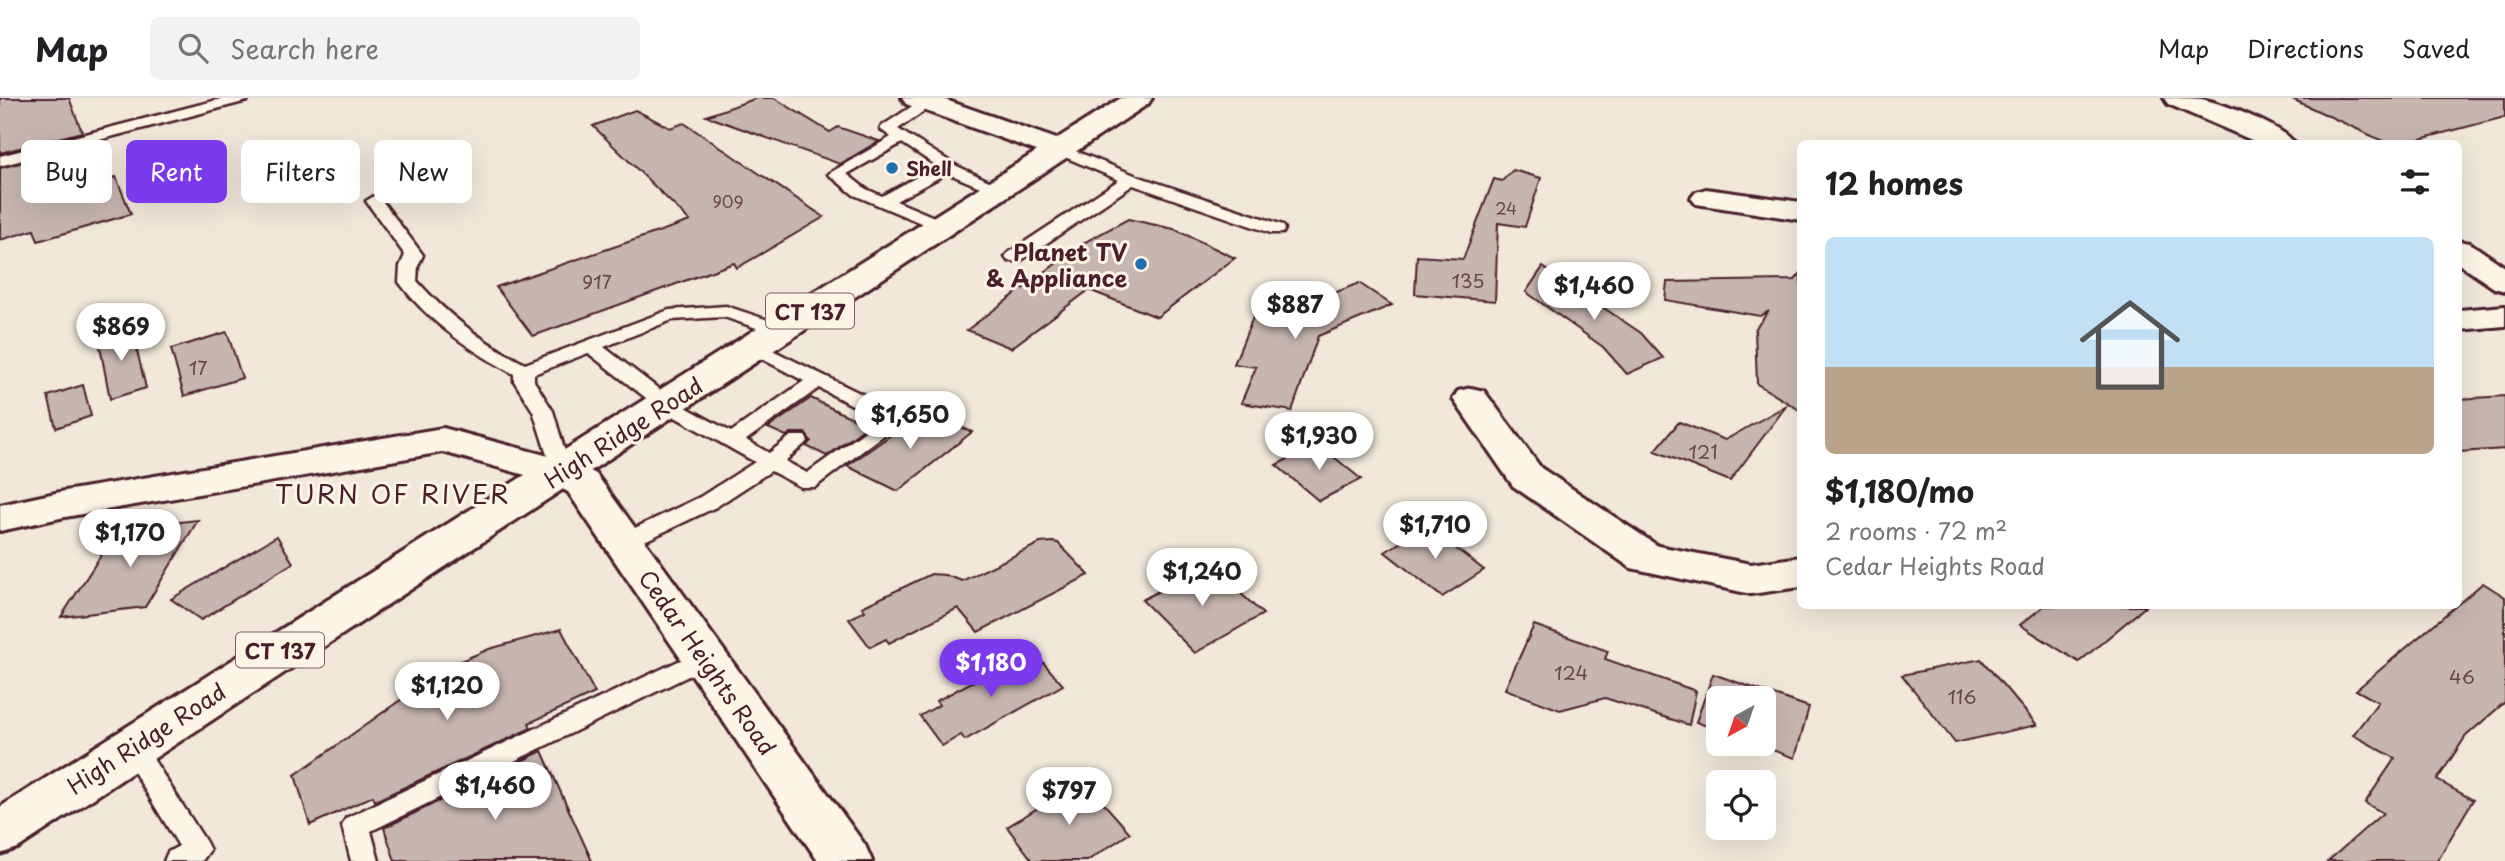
<!DOCTYPE html>
<meta charset="utf-8">
<style>
:root{--surface:#fff;--page:#f2f2f2;--text:#202124;--muted:#757577;--line:#e0e0e0;--accent:#7c3aed}
body{margin:0;font-family:"Playpen Sans",sans-serif;background:var(--page);color:var(--text);height:100vh;display:flex;flex-direction:column;font-size:26px;white-space:nowrap}
*{box-sizing:border-box;margin:0}
p{font-size:23px;color:var(--muted)}
.icon{flex:none;width:38px;height:38px;fill:none;stroke:currentColor;stroke-width:2;stroke-linecap:round;stroke-linejoin:round}
.map{position:relative;flex:1;overflow:hidden}
.side{position:absolute;left:1797px;top:42px;width:665px;height:469px;display:flex;flex-direction:column;background:var(--surface);border-radius:10px;box-shadow:0 7px 28px #0002}
.side>*{flex:none}
.hud{position:absolute;left:21px;top:42px;width:665px;height:63px;display:flex;gap:14px}
.needle{width:46px;rotate:220deg}
.fabs{position:absolute;left:1706px;top:588px;display:grid;gap:14px}
.fabs a{display:grid;place-items:center;width:70px;height:70px;border-radius:10px;background:var(--surface);box-shadow:0 7px 28px #0002;font-size:35px}
.price{position:absolute;translate:-50% -60px;padding:0 16px;border-radius:24px;background:#fff;color:#222;font-size:23px;line-height:46px;filter:drop-shadow(0 2px 4px #0008)}
.price::after{content:'';position:absolute;left:50%;top:42px;width:21px;height:16px;margin-left:-10px;background:inherit;clip-path:polygon(0 0,100% 0,50% 100%)}
.price.selected{background:var(--accent);color:#fff}
ul{padding:0;list-style:none}
li{display:grid;align-content:center;gap:14px;height:371px;padding:0 28px}
li+li{border-top:2px solid var(--line)}
li span{display:grid;place-items:center;height:217px;border-radius:10px;color:#555}
li>.icon{margin-inline-start:auto}
span .icon{width:126px;height:126px;fill:#fffc;stroke-width:1}
li b{font-size:30px}
h2{display:flex;justify-content:space-between;align-items:center;height:84px;padding:0 28px;font-size:30px}
.pill{padding:0 24px;border-radius:10px;background:var(--surface);box-shadow:0 7px 28px #0002;font-size:24px;line-height:63px}
.pill.selected{background:var(--accent);color:#fff}
header{display:flex;align-items:center;gap:42px;box-sizing:border-box;height:98px;padding:0 35px;background:var(--surface);border-bottom:2px solid var(--line)}
header strong{font-size:33px}
nav{display:flex;gap:38px;margin-inline-start:auto;font-size:24px}
.search{width:490px;height:63px;background:var(--page);display:flex;align-items:center;gap:18px;box-sizing:border-box;padding:0 24px;border-radius:10px;color:var(--muted);font-size:26px}
.map>svg:first-child{display:block}
.building{fill:#c7b6af;stroke:#4a1f2b;stroke-width:2}
.lines{fill:none;stroke-linecap:round;stroke-linejoin:round}
.service-casing{stroke:#4a1f2b;stroke-width:5}
.minor-casing{stroke:#4a1f2b;stroke-width:6}
.tertiary-casing{stroke:#4a1f2b;stroke-width:6}
.primary-casing{stroke:#4a1f2b;stroke-width:6}
.service{fill:#fcf5e5;fill-rule:evenodd}
.minor{fill:#fcf5e5;fill-rule:evenodd}
.tertiary{fill:#fcf5e5;fill-rule:evenodd}
.primary{fill:#fcf5e5;fill-rule:evenodd}
.poi-dot{fill:#1f6fb2;stroke:#fcf5e5;stroke-width:2.5}
.labels{text-anchor:middle;dominant-baseline:central;stroke-width:6;stroke-linejoin:round;paint-order:stroke}
.far-number-label{font-size:16px;fill:#69454c}
.far-poi-label{font-size:19px;font-weight:bold;fill:#4a1f2b;stroke:#fcf5e5;text-anchor:start}
.number-label{font-size:19px;fill:#69454c}
.shield{fill:#fcf5e5;stroke:#7f5f63;stroke-width:2}
.shield-label{font-size:21px;font-weight:bold;fill:#4a1f2b}
.poi-label{font-size:23px;font-weight:bold;fill:#4a1f2b;stroke:#fcf5e5;text-anchor:end}
.street-label{font-size:23px;fill:#4a1f2b;stroke:#fcf5e5}
.quarter-label{font-size:26px;letter-spacing:2px;fill:#4a1f2b;stroke:#fcf5e5}
</style>
<header>
<strong>Map</strong>
<div class="search"><svg class="icon" aria-label="search" viewBox="0 0 24 24"><circle cx="10" cy="10" r="6"/><path d="M15 15l6 6"/></svg>Search here</div>
<nav><a>Map</a><a>Directions</a><a>Saved</a></nav>
</header>
<div class="map">
<svg width="2505" height="763" viewBox="0 0 2505 763">
<rect width="100%" height="100%" fill="#f1e8da"/>
<filter id="ink" filterUnits="userSpaceOnUse"><feTurbulence type="fractalNoise" baseFrequency=".0143" numOctaves="2"/><feDisplacementMap in="SourceGraphic" scale="14" xChannelSelector="R" yChannelSelector="G"/><feConvolveMatrix kernelMatrix="1 2 1 2 8 2 1 2 1" color-interpolation-filters="sRGB"/></filter>
<g filter="url(#ink)">
<g class="building">
<path d="M0 0H69L82 34 0 55Z"/>
<path d="M757 0H774L830 34 838 29 879 43 840 66 706 18Z"/>
<path d="M2290 0H2505V19L2401 46H2389Z"/>
<path d="M635 12 670 30 684 25 824 119 737 170 734 165 533 238 496 189 690 123 593 28Z"/>
<path d="M87 48 101 83 116 79 131 116 38 143 34 132 0 142V70Z"/>
<path d="M1513 72 1541 80 1525 129 1498 125 1495 203 1415 196 1417 158 1463 161 1494 81 1502 83Z"/>
<path d="M1128 121 1174 131 1235 160 1157 219 1089 192 1011 250 967 232 1085 144Z"/>
<path d="M1543 169 1641 235 1663 260 1627 276 1603 249 1526 194Z"/>
<path d="M1801 175V313L1757 286 1755 231 1769 213 1760 218 1665 202 1667 184 1795 182Z"/>
<path d="M1359 185 1392 207 1318 238 1292 313 1241 305 1256 269 1234 266 1264 192 1291 212Z"/>
<path d="M131 228 146 290 110 301 98 238Z"/>
<path d="M227 234 242 280 184 298 171 251Z"/>
<path d="M83 287 91 318 56 330 48 298Z"/>
<path d="M2505 298V351L2459 354V301Z"/>
<path d="M811 300 839 314 869 327 827 358 806 348 811 343 805 335H791L786 338 768 330Z"/>
<path d="M1787 307 1730 383 1655 353 1679 324 1725 342Z"/>
<path d="M925 313 972 334 898 393 847 368Z"/>
<path d="M1318 346 1361 381 1319 403 1276 367Z"/>
<path d="M198 422 145 509 61 519 118 431Z"/>
<path d="M1427 428 1484 472 1442 499 1385 454Z"/>
<path d="M277 438 293 465 201 522 171 501Z"/>
<path d="M1053 444 1058 445 1089 477 978 534 958 510 889 545 886 541 870 549 849 521 865 513 862 509 931 476 945 477 962 483 1040 445Z"/>
<path d="M1209 466 1263 516 1195 555 1142 502Z"/>
<path d="M2483 485 2505 499V604L2466 638 2437 682 2473 702 2437 763H2328L2383 715 2365 705 2395 660 2353 637 2378 604 2356 592Z"/>
<path d="M2044 508H2146L2079 564 2020 527Z"/>
<path d="M1534 527 1608 553 1605 561 1696 593 1689 627 1605 600 1560 612 1505 591Z"/>
<path d="M561 531 595 595 529 625 531 630 375 703 373 698 310 727 295 677 447 569 489 551Z"/>
<path d="M1032 552 1063 587 965 642 961 637 942 648 920 618 939 607 936 603Z"/>
<path d="M1981 561 2037 627 1955 645 1902 577Z"/>
<path d="M1713 576 1809 609 1795 660 1755 646H1764V600H1718V632L1696 624Z"/>
<path d="M542 653 592 763H395L384 730Z"/>
<path d="M1083 682 1130 735 1087 763H1033L1007 729Z"/>
</g>
<g class="lines">
<defs>
<g id="service">
<path d="M225 0H249L247 3 0 68V58Z"/>
<path d="M929 0 935 4 933 7 898 31 957 68 1006 91 998 96 992 94 947 75 896 103 946 124 948 128 946 132 940 133 854 97 828 76 891 39 880 31 882 28 923 1ZM902 45 937 68 882 98 866 91 847 76Z"/>
<path d="M1058 46 1137 78 1283 127 1285 131 1283 135H1271L1133 87 1020 163H1008L1005 159 1008 155 1119 82 1053 54 1050 51Z"/>
<path d="M374 98 380 100 423 157 418 168 417 183C448 218 484 245 525 266L669 212 726 208 786 228 789 232 780 238 724 219 672 222 604 249 673 302 731 334 804 283 747 253 745 249 754 243 894 312 897 316 893 330 815 389H801L771 373 716 409 632 449 624 452 616 449 613 444 616 439 700 399 755 364 659 310 588 255 534 276V283L553 313 571 374 568 379H554L533 313 514 283V276C471 253 428 224 399 184L400 168 405 157 366 103ZM819 290 876 319 874 327 807 375 785 363 808 343 805 338H791L769 355 746 342Z"/>
<path d="M706 550 715 553 718 559 715 565 371 733 379 763H351L342 728 346 720Z"/>
<path d="M132 639 141 642 206 744 210 752 202 763H164L168 754 179 748 119 649 123 642Z"/>
</g>
<g id="minor">
<path d="M2164 0C2176 0 2191 0 2202 1 2224 6 2284 28 2295 46H2261L2168 6Z"/>
<path d="M1706 91 1801 104V122L1696 106 1691 100 1696 94Z"/>
<path d="M2459 143 2470 145 2505 169V193L2494 190 2459 166Z"/>
<path d="M2505 208V228L2459 232V212Z"/>
<path d="M1471 290 1484 293 1541 370 1658 448 1751 466 1801 459V489L1751 496 1631 470 1513 388 1453 301 1458 293Z"/>
<path d="M443 330 575 365 596 376 865 747 872 763H818L568 394 547 383 443 354 65 419 0 433V407L65 393Z"/>
</g>
<path id="tertiary" d="M902 0H940L1068 45 1072 51 1068 57 1058 59 1048 57 906 6Z"/>
<path id="primary" d="M1121 0H1152L1148 6 18 750 0 756V709Z"/>
</defs>
<use href="#service" class="service-casing"/>
<use href="#minor" class="minor-casing"/>
<use href="#tertiary" class="tertiary-casing"/>
<use href="#primary" class="primary-casing"/>
<use href="#service" class="service"/>
<use href="#minor" class="minor"/>
<use href="#tertiary" class="tertiary"/>
<use href="#primary" class="primary"/>
</g>
</g>
<g class="poi-dot">
<circle cx="892" cy="70" r="7"/>
<circle cx="1141" cy="166" r="7"/>
</g>
<g class="labels">
<g class="far-number-label">
<text x="728" y="103">909</text>
<text x="1506" y="110">24</text>
</g>
<g class="far-poi-label">
<text x="906" y="70">Shell</text>
</g>
<g class="number-label">
<text x="1468" y="182">135</text>
<text x="597" y="183">917</text>
<text x="198" y="269">17</text>
<text x="1703" y="353">121</text>
<text x="1571" y="574">124</text>
<text x="2462" y="578">46</text>
<text x="1962" y="598">116</text>
</g>
<g class="shield">
<rect x="766" y="195.5" width="88" height="35" rx="5"/>
<rect x="236" y="534.5" width="88" height="35" rx="5"/>
</g>
<g class="shield-label">
<text x="810" y="213">CT 137</text>
<text x="280" y="552">CT 137</text>
</g>
<g class="poi-label">
<text x="1127" y="153">Planet TV<tspan x="1127" dy="26">&amp; Appliance</tspan></text>
</g>
<g class="street-label">
<text transform="translate(623 334) rotate(-33)">High Ridge Road</text>
<text transform="translate(708 564) rotate(55)">Cedar Heights Road</text>
<text transform="translate(146 640) rotate(-33)">High Ridge Road</text>
</g>
<g class="quarter-label">
<text x="393" y="395">TURN OF RIVER</text>
</g>
</g>
</svg>
<div class="fabs">
<a><svg class="needle" viewBox="-14 -14 28 28"><path d="M0-13l5 13h-10z" fill="#e53935"/><path d="M0 13l5-13h-10z" fill="#757577"/></svg></a>
<a><svg class="icon" aria-label="locate" viewBox="0 0 24 24"><circle cx="12" cy="12" r="6"/><path d="M12 2v4M12 18v4M2 12h4M18 12h4"/></svg></a>
</div>
<b class="price" style="left:1594px;top:224px">$1,460</b>
<b class="price" style="left:1295px;top:243px">$887</b>
<b class="price" style="left:121px;top:265px">$869</b>
<b class="price" style="left:910px;top:353px">$1,650</b>
<b class="price" style="left:1319px;top:374px">$1,930</b>
<b class="price" style="left:1435px;top:463px">$1,710</b>
<b class="price" style="left:130px;top:471px">$1,170</b>
<b class="price" style="left:1202px;top:510px">$1,240</b>
<b class="price selected" style="left:991px;top:601px">$1,180</b>
<b class="price" style="left:447px;top:624px">$1,120</b>
<b class="price" style="left:495px;top:724px">$1,460</b>
<b class="price" style="left:1069px;top:729px">$797</b>
<div class="hud">
<a class="pill">Buy</a>
<a class="pill selected">Rent</a>
<a class="pill">Filters</a>
<a class="pill">New</a>
</div>
<section class="side">
<h2>12 homes<svg class="icon" aria-label="filters" viewBox="0 0 24 24"><path d="M4 7h16M4 17h16"/><circle cx="9" cy="7" r="2"/><circle cx="15" cy="17" r="2"/></svg></h2>
<ul>
<li><span style="background:linear-gradient(#bfe0f5 60%,#b9a48a 0)"><svg class="icon" aria-label="home" viewBox="0 0 24 24"><path d="M3 11l9-7 9 7M6 9v11h12V9"/></svg></span><div><b>$1,180/mo</b><p>2 rooms · 72 m²</p><p>Cedar Heights Road</p></div></li>
</ul>
</section>
</div>
